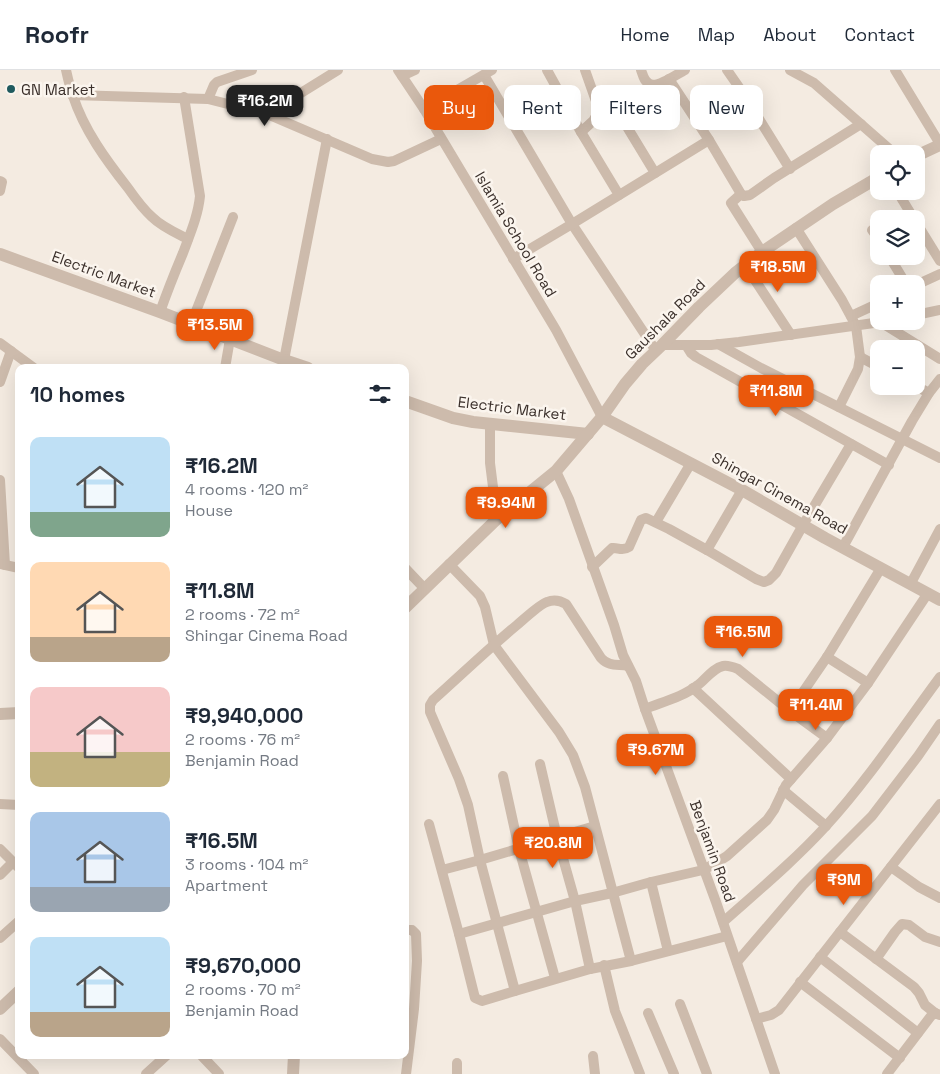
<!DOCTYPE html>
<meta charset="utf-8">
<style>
:root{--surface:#fff;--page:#f6f6f7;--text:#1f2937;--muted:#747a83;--line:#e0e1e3;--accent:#ea580c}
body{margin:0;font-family:"Space Grotesk",sans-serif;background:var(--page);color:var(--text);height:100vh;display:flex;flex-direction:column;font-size:19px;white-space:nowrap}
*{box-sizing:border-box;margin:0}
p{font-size:16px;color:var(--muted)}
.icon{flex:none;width:28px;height:28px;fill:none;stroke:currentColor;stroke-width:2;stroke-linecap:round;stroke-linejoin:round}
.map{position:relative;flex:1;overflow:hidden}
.side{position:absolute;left:15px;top:294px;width:394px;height:695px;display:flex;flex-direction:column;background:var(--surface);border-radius:10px;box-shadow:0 5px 20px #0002}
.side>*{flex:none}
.top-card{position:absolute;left:424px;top:15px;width:441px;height:45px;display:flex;gap:10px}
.tools{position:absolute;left:870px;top:75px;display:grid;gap:10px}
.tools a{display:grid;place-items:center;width:55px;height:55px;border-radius:10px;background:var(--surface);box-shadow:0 5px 20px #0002;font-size:25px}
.price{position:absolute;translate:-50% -42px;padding:0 11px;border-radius:10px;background:var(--accent);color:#fff;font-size:16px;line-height:32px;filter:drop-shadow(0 1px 2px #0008)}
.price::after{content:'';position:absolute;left:50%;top:30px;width:15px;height:11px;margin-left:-8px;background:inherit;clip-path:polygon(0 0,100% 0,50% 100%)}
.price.active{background:#222;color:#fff}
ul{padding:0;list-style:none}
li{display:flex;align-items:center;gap:15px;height:125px;padding:0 15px}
li span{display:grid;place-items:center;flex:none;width:140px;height:100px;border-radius:10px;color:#555}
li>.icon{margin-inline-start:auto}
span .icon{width:60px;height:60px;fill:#fffc;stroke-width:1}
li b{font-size:21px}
h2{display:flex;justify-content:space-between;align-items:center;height:60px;padding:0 15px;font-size:21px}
.pill{padding:0 18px;border-radius:10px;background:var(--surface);box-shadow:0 5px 20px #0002;font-size:18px;line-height:45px}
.pill.active{background:var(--accent);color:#fff}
header{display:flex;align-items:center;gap:30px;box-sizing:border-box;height:70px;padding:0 25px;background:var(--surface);border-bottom:1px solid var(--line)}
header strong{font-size:24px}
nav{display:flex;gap:28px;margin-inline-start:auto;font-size:18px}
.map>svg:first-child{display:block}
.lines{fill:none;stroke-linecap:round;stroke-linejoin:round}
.minor{stroke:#cdbbac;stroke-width:10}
.tertiary{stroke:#cdbbac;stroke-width:12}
.poi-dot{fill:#1f5a5e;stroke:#fbf5ee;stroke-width:2}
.labels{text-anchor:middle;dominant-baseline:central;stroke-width:5;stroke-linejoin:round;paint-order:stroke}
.poi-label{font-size:15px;fill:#3b302b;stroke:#fbf5ee;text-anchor:start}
.street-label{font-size:15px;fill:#3b302b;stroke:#fbf5ee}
</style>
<header>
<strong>Roofr</strong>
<nav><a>Home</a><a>Map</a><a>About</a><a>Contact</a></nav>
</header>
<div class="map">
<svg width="940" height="1004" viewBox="0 0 940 1004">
<rect width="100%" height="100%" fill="#f4ebe1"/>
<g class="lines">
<g class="minor">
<path d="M66 0C68 9 70 18 73 26 84 60 106 90 128 118 135 128 143 139 152 147 162 157 176 163 188 169"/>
<path d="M398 0 424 39 556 260 602 347"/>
<path d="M547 0 581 62 619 125"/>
<path d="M641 0C643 5 644 12 650 14 658 18 677 4 685 0"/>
<path d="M727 0 743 23 790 99"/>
<path d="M790 0 814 13 895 84"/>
<path d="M895 0 940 74"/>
<path d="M484 5 572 154 656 281"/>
<path d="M402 6 415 0"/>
<path d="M669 9 709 70 741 124 744 126 750 125 774 108 861 54"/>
<path d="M72 25 208 29 267 44 372 89 388 92 394 91 441 69"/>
<path d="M208 29 214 15 217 12 252 0"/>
<path d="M424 39 492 0"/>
<path d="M267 44 338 0"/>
<path d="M595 48C605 45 613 39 621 47L655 103"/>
<path d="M581 62 593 51 597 45 596 31 585 0"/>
<path d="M0 111 2 112 0 121"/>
<path d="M897 121 914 149"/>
<path d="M741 124 731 133 762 182"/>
<path d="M916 152 940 191"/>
<path d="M796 158 842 230 856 256 860 287 858 299 839 337"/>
<path d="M872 160 879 170"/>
<path d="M889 186 906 214"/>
<path d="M513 189 572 154 709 70"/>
<path d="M745 195 791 265"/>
<path d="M916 215 940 204"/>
<path d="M160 242C167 222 175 202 183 183 190 164 198 146 200 126L184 27"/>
<path d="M916 245 940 240"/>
<path d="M851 246 879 233"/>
<path d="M882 253 940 289"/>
<path d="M191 254 233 147"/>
<path d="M0 273 34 298"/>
<path d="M718 274 761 298 940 388"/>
<path d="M662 275H711L739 272 888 251"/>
<path d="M686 275 691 283 696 287 889 395"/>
<path d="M860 287 879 297"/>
<path d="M284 290 327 69"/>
<path d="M225 298 230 269"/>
<path d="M0 312 11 281"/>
<path d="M916 316 929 323"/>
<path d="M490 353V393L497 449"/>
<path d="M556 401 569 429 614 555 623 585 636 611 645 639 716 832 775 1004"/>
<path d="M0 410 5 495"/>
<path d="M656 452 691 393"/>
<path d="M843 477 912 351 929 323 940 309"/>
<path d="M707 480 756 509 764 512 769 510 776 503 803 455 851 374"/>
<path d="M0 494 19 498"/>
<path d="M449 494 480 526 485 537 494 575 559 662 573 685 585 717 631 891"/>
<path d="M592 497 612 478C618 477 622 482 629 477L641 450 646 448 669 459 707 480 742 420"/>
<path d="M405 498 424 518"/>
<path d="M911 513 940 459"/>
<path d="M827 587 868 613"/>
<path d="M628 596C618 594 609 597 601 588L566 534C561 531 554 529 547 532 540 534 523 550 517 555 488 579 461 605 433 630L430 635V642L459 709 468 735 480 790 515 921 590 899 631 891 727 866"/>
<path d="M693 618 791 709"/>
<path d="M645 639C662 632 683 627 698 615 705 610 713 598 723 596 728 595 733 597 738 599L790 641 827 668"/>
<path d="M790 641 827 587 881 498"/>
<path d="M540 694 557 767 575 831 590 899"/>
<path d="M503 706 519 779 555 908"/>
<path d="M783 720 826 756"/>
<path d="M0 734 19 735"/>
<path d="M429 754 459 864 475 928 482 931 515 921"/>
<path d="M0 779 19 798"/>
<path d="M891 797 919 817 940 828"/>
<path d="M442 800 480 790 595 756"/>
<path d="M0 805 13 792"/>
<path d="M651 812 668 881"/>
<path d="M723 852C758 821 795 790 826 756 868 710 903 657 940 607"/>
<path d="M405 860H412L416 864 417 891 414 939 406 1004"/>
<path d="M840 862 914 917 919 923 925 935 935 943"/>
<path d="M459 864 575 831 612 823 651 812 703 800 716 793 727 786 767 750 774 740 786 715 827 668 868 613 928 523"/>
<path d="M0 868 19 851"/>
<path d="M820 887 918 963"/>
<path d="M876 889 895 862 902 854 909 855 925 867 940 872"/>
<path d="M737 892 803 815 872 746 918 686 940 654"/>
<path d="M604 895 615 941 640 1004"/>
<path d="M800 912 900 988"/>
<path d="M680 934 707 1004"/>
<path d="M648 943 674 1004"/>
<path d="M756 949 771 945 779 940 940 734"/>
<path d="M0 969 34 1004"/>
<path d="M201 985 219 1004"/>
<path d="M593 986 595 1004"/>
<path d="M146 1004 167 985"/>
<path d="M457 1004V993"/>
<path d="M887 1004 931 946 935 943 940 945"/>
</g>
<g class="tertiary">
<path d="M916 86 940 75"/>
<path d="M0 184 160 242 284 290 308 298"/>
<path d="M405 331 453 348 473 352 588 364"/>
<path d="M602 347 742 420 825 468 940 530"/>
<path d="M405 538 497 449 556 401 602 347 625 314 642 294 662 275 699 237 735 203 762 182 833 134 879 107"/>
<path d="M0 644 19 643"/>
<path d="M0 939 19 921"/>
<path d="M293 1004 294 985"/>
</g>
</g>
<circle class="poi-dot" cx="11" cy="19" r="5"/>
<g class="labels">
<g class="poi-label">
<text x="21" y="19">GN Market</text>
</g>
<g class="street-label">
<text transform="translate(516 164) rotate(59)">Islamia School Road</text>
<text transform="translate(104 204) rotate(20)">Electric Market</text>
<text transform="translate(665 249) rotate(-45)">Gaushala Road</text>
<text transform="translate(512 338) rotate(7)">Electric Market</text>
<text transform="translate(780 423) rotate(29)">Shingar Cinema Road</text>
<text transform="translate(713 781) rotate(70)">Benjamin Road</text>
</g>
</g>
</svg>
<div class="tools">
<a><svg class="icon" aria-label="locate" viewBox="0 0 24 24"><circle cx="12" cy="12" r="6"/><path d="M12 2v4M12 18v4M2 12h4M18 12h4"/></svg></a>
<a><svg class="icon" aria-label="layers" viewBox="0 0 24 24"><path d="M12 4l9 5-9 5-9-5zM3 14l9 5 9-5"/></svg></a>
<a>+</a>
<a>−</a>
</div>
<b class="price active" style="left:265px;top:57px">₹16.2M</b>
<b class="price" style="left:778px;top:223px">₹18.5M</b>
<b class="price" style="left:215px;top:281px">₹13.5M</b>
<b class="price" style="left:776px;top:347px">₹11.8M</b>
<b class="price" style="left:506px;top:459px">₹9.94M</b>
<b class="price" style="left:743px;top:588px">₹16.5M</b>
<b class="price" style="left:816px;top:661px">₹11.4M</b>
<b class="price" style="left:656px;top:706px">₹9.67M</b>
<b class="price" style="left:553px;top:799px">₹20.8M</b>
<b class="price" style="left:844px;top:836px">₹9M</b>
<div class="top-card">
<a class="pill active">Buy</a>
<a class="pill">Rent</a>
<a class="pill">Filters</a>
<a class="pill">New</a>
</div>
<section class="side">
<h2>10 homes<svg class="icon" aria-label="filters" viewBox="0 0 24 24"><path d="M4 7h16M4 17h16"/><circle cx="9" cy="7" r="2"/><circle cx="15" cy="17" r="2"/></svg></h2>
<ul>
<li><span style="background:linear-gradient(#bfe0f5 75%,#7fa58c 0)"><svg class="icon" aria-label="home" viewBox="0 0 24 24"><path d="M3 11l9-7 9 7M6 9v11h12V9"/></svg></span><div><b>₹16.2M</b><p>4 rooms · 120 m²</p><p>House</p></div></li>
<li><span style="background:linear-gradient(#ffd9b3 75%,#b9a48a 0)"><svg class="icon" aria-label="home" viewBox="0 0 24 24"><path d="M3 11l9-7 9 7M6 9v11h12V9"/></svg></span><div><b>₹11.8M</b><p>2 rooms · 72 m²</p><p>Shingar Cinema Road</p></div></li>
<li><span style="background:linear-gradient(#f6c9c9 65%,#c2b280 0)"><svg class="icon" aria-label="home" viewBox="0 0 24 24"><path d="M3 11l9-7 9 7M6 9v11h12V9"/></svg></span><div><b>₹9,940,000</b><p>2 rooms · 76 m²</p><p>Benjamin Road</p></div></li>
<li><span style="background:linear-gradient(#a9c7e8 75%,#9aa5b1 0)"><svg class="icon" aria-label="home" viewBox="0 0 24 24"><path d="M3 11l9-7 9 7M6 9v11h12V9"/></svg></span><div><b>₹16.5M</b><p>3 rooms · 104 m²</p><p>Apartment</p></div></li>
<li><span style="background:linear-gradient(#bfe0f5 75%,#b9a48a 0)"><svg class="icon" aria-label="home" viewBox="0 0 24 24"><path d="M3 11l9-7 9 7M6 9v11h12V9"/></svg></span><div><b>₹9,670,000</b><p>2 rooms · 70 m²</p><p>Benjamin Road</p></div></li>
</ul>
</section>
</div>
